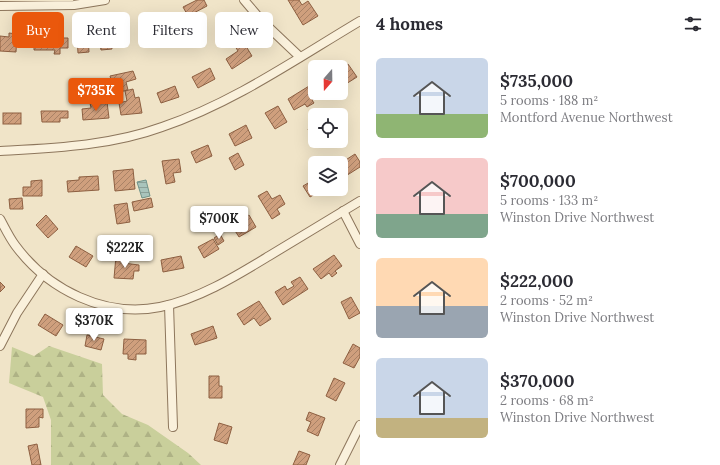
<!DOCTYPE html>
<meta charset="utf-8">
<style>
:root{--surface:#fff;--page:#f7f7f7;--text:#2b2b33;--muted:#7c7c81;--accent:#ea580c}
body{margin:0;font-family:Lora,serif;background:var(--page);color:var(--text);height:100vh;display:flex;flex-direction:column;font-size:15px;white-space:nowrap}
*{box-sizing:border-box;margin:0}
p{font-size:13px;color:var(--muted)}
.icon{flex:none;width:22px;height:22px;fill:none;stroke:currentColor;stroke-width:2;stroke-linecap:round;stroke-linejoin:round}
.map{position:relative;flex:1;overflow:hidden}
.sheet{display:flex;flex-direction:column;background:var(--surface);width:360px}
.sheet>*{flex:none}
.top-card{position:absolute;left:12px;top:12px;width:288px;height:36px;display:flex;gap:8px}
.needle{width:26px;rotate:200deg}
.buttons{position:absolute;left:308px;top:60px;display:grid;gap:8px}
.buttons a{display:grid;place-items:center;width:40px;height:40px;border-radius:6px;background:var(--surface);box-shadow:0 4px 16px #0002;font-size:20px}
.price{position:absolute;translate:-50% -34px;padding:0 9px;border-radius:4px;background:#fff;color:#222;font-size:13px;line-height:26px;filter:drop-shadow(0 1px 2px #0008)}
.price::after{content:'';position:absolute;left:50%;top:24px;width:12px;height:9px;margin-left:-6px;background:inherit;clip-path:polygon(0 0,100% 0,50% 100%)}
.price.active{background:var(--accent);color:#fff}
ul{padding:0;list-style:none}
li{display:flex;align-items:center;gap:12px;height:100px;padding:0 16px}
li span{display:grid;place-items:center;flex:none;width:112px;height:80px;border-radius:6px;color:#555}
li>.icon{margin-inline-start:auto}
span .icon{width:48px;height:48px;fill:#fffc;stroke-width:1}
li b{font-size:17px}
h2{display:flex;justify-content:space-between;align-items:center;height:48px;padding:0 16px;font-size:17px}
.pill{padding:0 14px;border-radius:6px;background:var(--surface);box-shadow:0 4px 16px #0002;font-size:14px;line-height:36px}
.pill.active{background:var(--accent);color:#fff}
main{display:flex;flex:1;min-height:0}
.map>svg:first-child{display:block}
.forest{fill:url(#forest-firs)}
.water{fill:url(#water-rules);stroke:#6f938a}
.building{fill:url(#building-hatch);stroke:#8d5f41}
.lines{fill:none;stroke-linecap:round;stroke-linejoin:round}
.street-casing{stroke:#8d765c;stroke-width:10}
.street{stroke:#faf1dc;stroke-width:8}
</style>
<main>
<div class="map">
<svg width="360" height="465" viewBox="0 0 360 465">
<defs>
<pattern id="forest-firs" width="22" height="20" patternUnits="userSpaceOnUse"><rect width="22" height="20" fill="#c9cf9b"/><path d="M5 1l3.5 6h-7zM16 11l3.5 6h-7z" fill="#aeb285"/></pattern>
<pattern id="water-rules" width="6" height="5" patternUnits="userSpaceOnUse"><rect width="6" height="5" fill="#a9c4bc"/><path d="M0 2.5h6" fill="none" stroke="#8ba098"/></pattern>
<pattern id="building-hatch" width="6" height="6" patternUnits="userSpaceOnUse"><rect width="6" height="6" fill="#cf9f7d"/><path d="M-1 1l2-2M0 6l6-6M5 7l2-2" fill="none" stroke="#a98266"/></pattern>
</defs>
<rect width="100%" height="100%" fill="#f0e4c8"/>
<path class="forest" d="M49 346 102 364 103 395 122 414 148 425 188 453 201 465H51V420L43 397 9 383 12 347 34 356Z"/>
<path class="water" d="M146 180 150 196 142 198 137 182Z"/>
<g class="building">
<path d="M197 0H204L207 6 188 16 183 7Z"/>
<path d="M288 0H299L302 5 308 1 318 16 303 25Z"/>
<path d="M163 16 167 27 145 33 142 22Z"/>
<path d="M229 24 235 33 223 39 218 30Z"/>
<path d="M110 32 112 49 101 50 100 45 92 46 91 33Z"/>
<path d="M9 33 17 34 16 52 0 51V36L9 37Z"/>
<path d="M77 37H88L89 52 78 53Z"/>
<path d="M34 38H68V48H60V54H54L55 50H34Z"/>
<path d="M241 38 252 56 232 69 226 59 238 51 233 43Z"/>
<path d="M348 64 357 77 341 87V68Z"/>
<path d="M210 68 215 79 198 88 192 77Z"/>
<path d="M133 71 136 79 126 82 128 90 115 93 110 76Z"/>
<path d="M314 83 315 93 321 95 312 100 314 103 307 107 305 104 294 110 288 99Z"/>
<path d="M175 86 179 97 161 103 157 93Z"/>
<path d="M133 89 135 98 139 97 142 113 121 115 119 103 127 101 125 91Z"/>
<path d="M107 102 109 118 83 120 82 109 91 108 90 103Z"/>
<path d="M278 106 287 122 275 129 265 113Z"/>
<path d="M41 111H68V118H60V122H42Z"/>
<rect x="3" y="113" width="18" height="11"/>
<path d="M246 125 252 138 235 146 229 134Z"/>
<path d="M315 125V137L312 138 308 129Z"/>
<path d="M208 145 212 156 196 163 191 152Z"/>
<path d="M238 153 244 165 235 170 229 158Z"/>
<path d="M355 154 360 162V167L341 179V163Z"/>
<path d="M179 159 181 172 173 173 175 182 166 184 162 161Z"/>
<path d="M133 169 135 189 115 191 113 171Z"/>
<path d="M98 176 99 190 68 192 67 181 79 180V177Z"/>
<path d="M315 179V189H324L310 197 303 186Z"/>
<path d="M42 180V196H23V187H31V181Z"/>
<path d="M267 191 272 199 280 195 285 204 277 209 280 214 272 219 258 196Z"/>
<path d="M22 198 23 209H10L9 199Z"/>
<path d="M151 198 153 207 134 211 132 202Z"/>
<path d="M127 203 130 222 117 224 114 205Z"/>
<path d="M46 215 58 229 48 238 36 225Z"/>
<path d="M249 215 256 227 239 237 232 226Z"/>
<path d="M220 234 224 241 218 245 214 238Z"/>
<path d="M213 239 219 249 204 258 198 247Z"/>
<path d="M76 246 93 256 86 267 69 257Z"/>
<path d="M334 255 342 266 335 271 337 273 332 277 329 273 321 279 313 269Z"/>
<path d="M116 256H123V263L139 265V271H134L133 279 114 278Z"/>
<path d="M181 256 184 268 163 272 161 260Z"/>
<path d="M300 277 308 289 283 305 275 292 285 286 287 290 294 286 291 282Z"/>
<path d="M0 282 5 287 0 292Z"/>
<path d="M351 297 360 313 349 319 341 302Z"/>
<path d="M259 301 271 319 260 326 254 318 244 325 237 314Z"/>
<path d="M45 314 63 325 56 336 38 325Z"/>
<path d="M213 326 217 338 195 345 191 334Z"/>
<path d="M87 335 104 339 101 350 85 346Z"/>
<path d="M124 339 146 340V354H136V360L128 359V354H123Z"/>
<path d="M353 344 360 348V357L354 368 343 363Z"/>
<path d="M209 376H219V386H222V398H209Z"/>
<path d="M334 378 345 383 336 401 326 396Z"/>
<path d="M26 409H43V418L39 417V427L26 428Z"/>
<path d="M309 412 325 418 318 436 307 431 311 422 306 420Z"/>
<path d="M219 423 232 427 227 444 214 440Z"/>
<path d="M37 444 41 465H32L28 446Z"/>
<path d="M299 451 310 455 306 465H293Z"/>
</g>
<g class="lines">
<defs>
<g id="street">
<path d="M244 0 262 21 300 57"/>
<path d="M0 6 74 5 105 0"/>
<path d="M0 151C54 148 110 146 162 127 233 103 296 59 360 21"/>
<path d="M343 211 360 244"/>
<path d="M0 219C5 228 9 237 15 245 48 290 105 318 160 307 199 299 236 276 269 256 300 237 330 219 360 201"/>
<path d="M169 305 173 427"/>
<path d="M0 346 17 313 43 274"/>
<path d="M340 465 360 425"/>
</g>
</defs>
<use href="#street" class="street-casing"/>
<use href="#street" class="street"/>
</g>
</svg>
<div class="buttons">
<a><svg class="needle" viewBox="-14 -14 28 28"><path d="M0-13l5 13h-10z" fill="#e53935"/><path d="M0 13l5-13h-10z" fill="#7c7c81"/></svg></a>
<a><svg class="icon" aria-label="locate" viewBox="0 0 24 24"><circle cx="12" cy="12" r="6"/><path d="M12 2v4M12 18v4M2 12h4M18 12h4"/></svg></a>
<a><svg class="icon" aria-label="layers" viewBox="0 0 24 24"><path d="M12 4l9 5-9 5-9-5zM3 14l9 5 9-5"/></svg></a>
</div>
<b class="price active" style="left:96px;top:112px">$735K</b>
<b class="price" style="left:219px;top:240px">$700K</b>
<b class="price" style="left:125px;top:269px">$222K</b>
<b class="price" style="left:94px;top:342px">$370K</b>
<div class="top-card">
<a class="pill active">Buy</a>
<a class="pill">Rent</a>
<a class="pill">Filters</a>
<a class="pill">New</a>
</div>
</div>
<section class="sheet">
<h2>4 homes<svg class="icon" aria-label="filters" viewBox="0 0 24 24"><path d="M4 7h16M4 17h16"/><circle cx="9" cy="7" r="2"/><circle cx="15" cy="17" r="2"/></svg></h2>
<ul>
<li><span style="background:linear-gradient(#c9d6e8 70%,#8fb573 0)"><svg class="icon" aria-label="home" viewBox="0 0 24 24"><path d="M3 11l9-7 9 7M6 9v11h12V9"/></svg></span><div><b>$735,000</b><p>5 rooms · 188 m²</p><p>Montford Avenue Northwest</p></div></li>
<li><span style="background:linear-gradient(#f6c9c9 70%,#7fa58c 0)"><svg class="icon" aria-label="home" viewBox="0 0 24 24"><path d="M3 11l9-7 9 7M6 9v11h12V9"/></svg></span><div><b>$700,000</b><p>5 rooms · 133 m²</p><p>Winston Drive Northwest</p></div></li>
<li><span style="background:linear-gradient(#ffd9b3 60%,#9aa5b1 0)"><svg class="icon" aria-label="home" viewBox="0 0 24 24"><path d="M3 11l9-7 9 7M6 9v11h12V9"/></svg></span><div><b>$222,000</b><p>2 rooms · 52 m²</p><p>Winston Drive Northwest</p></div></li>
<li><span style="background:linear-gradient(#c9d6e8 75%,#c2b280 0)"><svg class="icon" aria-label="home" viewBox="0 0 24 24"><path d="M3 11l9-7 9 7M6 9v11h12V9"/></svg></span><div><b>$370,000</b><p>2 rooms · 68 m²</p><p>Winston Drive Northwest</p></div></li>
</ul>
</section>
</main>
